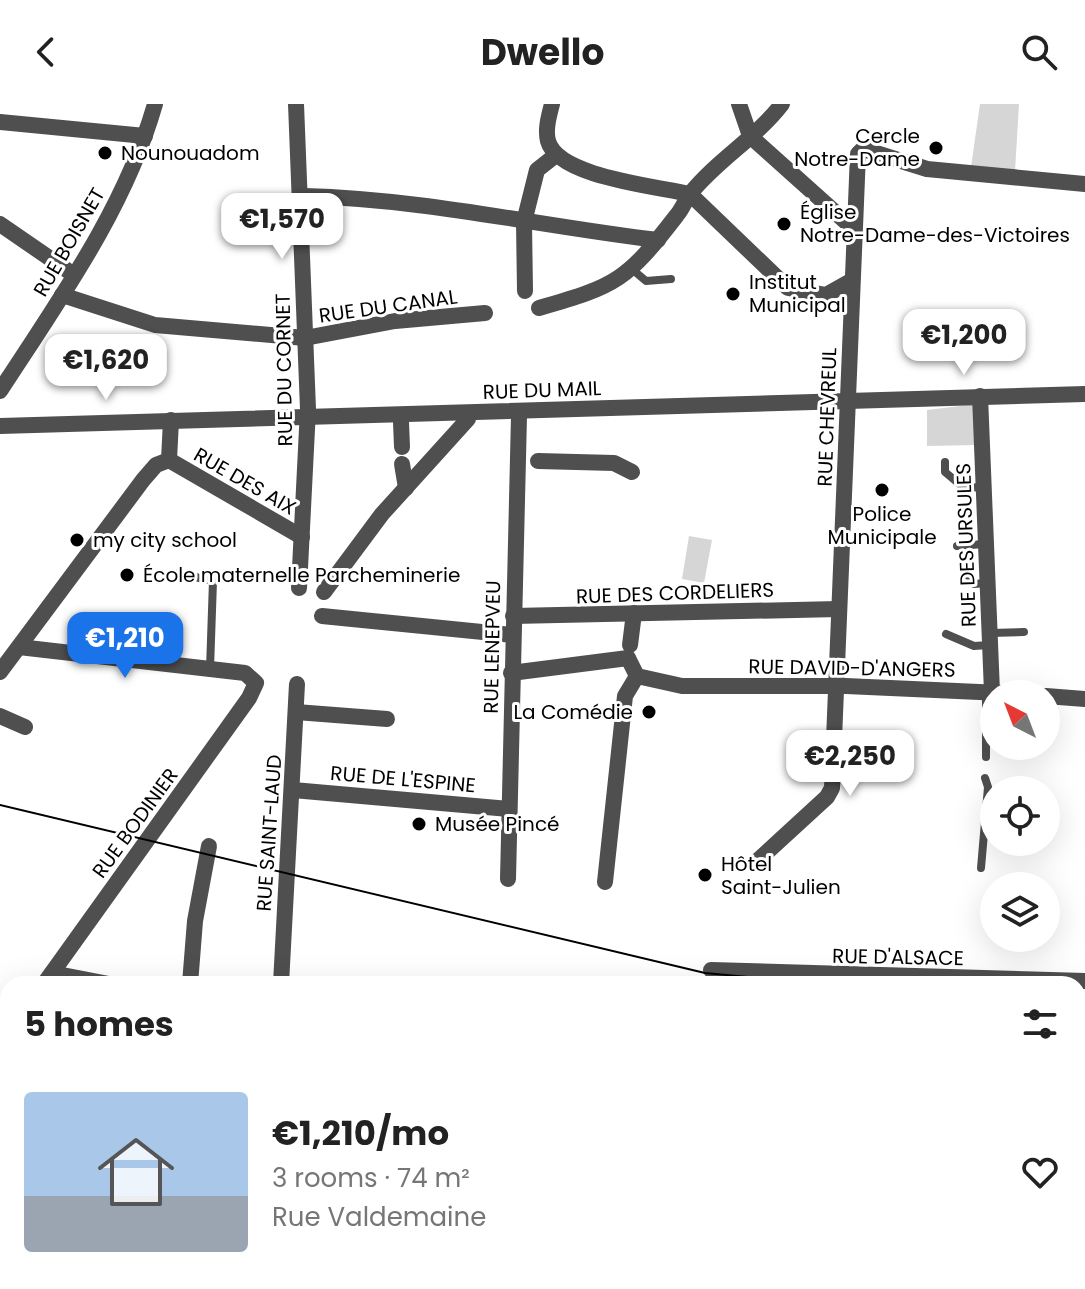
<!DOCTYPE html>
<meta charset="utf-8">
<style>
:root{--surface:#fff;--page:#f6f6f6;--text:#222;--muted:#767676;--accent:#1a73e8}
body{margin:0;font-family:Poppins,sans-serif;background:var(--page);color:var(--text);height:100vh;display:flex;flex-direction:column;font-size:30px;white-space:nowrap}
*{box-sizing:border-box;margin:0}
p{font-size:26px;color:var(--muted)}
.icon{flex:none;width:44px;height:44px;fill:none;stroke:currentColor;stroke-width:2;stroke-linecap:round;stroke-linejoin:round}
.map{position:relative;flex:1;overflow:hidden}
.side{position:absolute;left:0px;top:872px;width:1086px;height:314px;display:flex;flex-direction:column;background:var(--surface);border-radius:24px 24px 0 0;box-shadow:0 8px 32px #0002}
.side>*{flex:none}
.needle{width:52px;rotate:318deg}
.buttons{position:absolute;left:980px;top:576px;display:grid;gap:16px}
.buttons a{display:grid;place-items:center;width:80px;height:80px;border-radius:50%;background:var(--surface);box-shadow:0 8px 32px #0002;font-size:40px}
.price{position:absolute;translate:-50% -68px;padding:0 18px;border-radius:16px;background:#fff;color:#222;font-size:26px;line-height:52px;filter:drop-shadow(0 2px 4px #0008)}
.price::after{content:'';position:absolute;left:50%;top:48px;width:24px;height:18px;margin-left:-12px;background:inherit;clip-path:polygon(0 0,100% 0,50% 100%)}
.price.selected{background:var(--accent);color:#fff}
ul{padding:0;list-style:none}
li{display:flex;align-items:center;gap:24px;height:200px;padding:0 24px}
li span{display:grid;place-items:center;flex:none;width:224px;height:160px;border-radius:8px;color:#555}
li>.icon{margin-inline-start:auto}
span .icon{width:96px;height:96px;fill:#fffc;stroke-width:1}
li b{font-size:34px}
h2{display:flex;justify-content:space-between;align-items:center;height:96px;padding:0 24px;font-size:34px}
header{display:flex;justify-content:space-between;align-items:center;height:104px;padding:0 24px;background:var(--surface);font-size:36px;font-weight:700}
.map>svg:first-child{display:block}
.green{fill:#d6d6d6}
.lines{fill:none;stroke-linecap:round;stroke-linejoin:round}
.lane{stroke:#4f4f4f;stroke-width:8}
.street{stroke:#4f4f4f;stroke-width:16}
.tram{stroke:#000;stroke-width:2}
.poi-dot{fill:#000;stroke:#fff;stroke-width:3}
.labels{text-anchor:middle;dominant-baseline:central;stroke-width:6;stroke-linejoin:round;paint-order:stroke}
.poi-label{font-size:20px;fill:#000;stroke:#fff;text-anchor:start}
.street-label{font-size:20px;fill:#000;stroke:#fff}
</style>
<header><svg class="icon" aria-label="back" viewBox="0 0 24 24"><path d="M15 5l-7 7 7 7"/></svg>Dwello<svg class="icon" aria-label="search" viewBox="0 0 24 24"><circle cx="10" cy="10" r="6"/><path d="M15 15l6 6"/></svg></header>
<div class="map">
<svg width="1085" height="1185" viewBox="0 0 1085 1185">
<rect width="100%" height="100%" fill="#fff"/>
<g class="green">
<path d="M980 0H1019L1015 67 971 63Z"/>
<path d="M977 300V341L927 342V306Z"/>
<path d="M689 432 712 436 704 479 682 475Z"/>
</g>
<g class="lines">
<g class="lane">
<path d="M633 166 646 177 671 175"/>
<path d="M945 358V368L964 384 983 383"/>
<path d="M957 442 984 440"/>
<path d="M177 469 213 477 210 565"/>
<path d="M969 473 974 480 986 479"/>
<path d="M990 529 1024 528"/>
<path d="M946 530 974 542 989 541"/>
<path d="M986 653V587"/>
<path d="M981 764 988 683 985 674"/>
</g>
<g class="street">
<path d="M296 0 308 305 299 484"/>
<path d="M552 0C549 12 545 25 548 37 558 73 656 82 690 90"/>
<path d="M739 0 750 32 846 118 854 129"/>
<path d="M0 18 145 32"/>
<path d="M690 90 788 184 826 191 851 177"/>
<path d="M304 92C424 95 540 122 658 136"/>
<path d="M0 120 74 171"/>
<path d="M525 187 524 118 537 66 556 51"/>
<path d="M62 191 155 221 305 234 395 217 485 209"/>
<path d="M539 204C617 182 627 176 677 111 682 105 685 97 690 90 717 56 756 34 782 0"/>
<path d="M0 287C59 196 125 105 155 0"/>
<path d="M980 292 992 588"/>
<path d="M401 318 402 343"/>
<path d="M0 322 1085 290"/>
<path d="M169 356 302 433"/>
<path d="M538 357 614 359 632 368"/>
<path d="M402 360 406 384"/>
<path d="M324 488 382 410 468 315"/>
<path d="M322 512 513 531"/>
<path d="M513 512 839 505"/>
<path d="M630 541 634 509"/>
<path d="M19 543 245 569 256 579 249 594 44 880"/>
<path d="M628 554 637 572 682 582H846L1021 590"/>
<path d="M0 568 143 376 156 361 169 356 171 316"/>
<path d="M511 569 628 554"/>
<path d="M1046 592 1085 595"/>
<path d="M296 608 387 615"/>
<path d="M0 612 25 623"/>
<path d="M293 686 509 705"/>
<path d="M754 760 827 693 832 684 858 50 863 45 927 65 1085 80"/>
<path d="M508 775 519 312"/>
<path d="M605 778 625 592 637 572"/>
<path d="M711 866 1085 877"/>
<path d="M52 869 109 880"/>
<path d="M190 880 195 817 209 742"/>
<path d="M281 880 297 580"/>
<path d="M1 945 8 933"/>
<path d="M1078 1046 1085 1045"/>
<path d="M379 1178 382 1185"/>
<path d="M580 1178 586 1185"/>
<path d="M763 1178 764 1185"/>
<path d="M861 1178V1185"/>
<path d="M684 1181 685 1178"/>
<path d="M21 1185 34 1178"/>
<path d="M251 1185V1178"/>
<path d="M496 1185V1178"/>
</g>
<path class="tram" d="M0 701 705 869 748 873 1072 880"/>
</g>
<g class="poi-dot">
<circle cx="936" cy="44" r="8"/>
<circle cx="105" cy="49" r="8"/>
<circle cx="784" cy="120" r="8"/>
<circle cx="733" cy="190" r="8"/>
<circle cx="882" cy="386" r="8"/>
<circle cx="77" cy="436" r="8"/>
<circle cx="127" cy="471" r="8"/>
<circle cx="649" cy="608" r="8"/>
<circle cx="419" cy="720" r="8"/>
<circle cx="705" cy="771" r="8"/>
</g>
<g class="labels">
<g class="poi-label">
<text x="920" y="32" text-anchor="end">Cercle<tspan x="920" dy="23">Notre-Dame</tspan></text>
<text x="121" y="49">Nounouadom</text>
<text x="800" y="108">Église<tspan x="800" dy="23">Notre-Dame-des-Victoires</tspan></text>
<text x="749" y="178">Institut<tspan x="749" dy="23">Municipal</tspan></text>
<text x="882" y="410" text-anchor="middle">Police<tspan x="882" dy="23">Municipale</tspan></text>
<text x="93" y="436">my city school</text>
<text x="143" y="471">École maternelle Parcheminerie</text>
<text x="633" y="608" text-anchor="end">La Comédie</text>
<text x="435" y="720">Musée Pincé</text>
<text x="721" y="760">Hôtel<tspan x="721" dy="23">Saint-Julien</tspan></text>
</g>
<g class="street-label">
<text transform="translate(69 138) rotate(-60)">RUE BOISNET</text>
<text transform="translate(388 202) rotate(-8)">RUE DU CANAL</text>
<text transform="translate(284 266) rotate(-91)">RUE DU CORNET</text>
<text transform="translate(542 286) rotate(-2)">RUE DU MAIL</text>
<text transform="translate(827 313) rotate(-88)">RUE CHEVREUL</text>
<text transform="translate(245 377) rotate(30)">RUE DES AIX</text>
<text transform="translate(966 441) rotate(-92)">RUE DES URSULES</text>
<text transform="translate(675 489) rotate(-2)">RUE DES CORDELIERS</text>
<text transform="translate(492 543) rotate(-89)">RUE LENEPVEU</text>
<text transform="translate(852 564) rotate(1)">RUE DAVID-D'ANGERS</text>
<text transform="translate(403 675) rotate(5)">RUE DE L'ESPINE</text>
<text transform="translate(135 719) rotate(-54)">RUE BODINIER</text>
<text transform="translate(269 729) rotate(-86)">RUE SAINT-LAUD</text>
<text transform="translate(898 853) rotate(1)">RUE D'ALSACE</text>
</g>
</g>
</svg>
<div class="buttons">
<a><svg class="needle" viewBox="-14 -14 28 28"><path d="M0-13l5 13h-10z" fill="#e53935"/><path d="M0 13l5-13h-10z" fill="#767676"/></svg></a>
<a><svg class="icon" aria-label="locate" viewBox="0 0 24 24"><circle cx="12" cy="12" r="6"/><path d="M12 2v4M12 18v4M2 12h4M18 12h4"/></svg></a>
<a><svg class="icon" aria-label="layers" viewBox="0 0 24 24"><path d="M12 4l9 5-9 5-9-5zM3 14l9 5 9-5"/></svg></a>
</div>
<b class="price" style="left:282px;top:157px">€1,570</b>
<b class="price" style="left:964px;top:273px">€1,200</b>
<b class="price" style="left:106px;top:298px">€1,620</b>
<b class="price selected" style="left:125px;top:576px">€1,210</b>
<b class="price" style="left:850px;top:694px">€2,250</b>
<section class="side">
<h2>5 homes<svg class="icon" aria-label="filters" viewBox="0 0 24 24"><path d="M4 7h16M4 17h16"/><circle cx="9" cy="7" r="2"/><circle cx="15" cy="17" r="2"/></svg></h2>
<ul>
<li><span style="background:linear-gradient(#a9c7e8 65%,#9aa5b1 0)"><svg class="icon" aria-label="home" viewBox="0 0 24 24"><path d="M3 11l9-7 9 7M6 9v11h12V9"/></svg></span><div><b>€1,210/mo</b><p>3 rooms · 74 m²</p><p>Rue Valdemaine</p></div><svg class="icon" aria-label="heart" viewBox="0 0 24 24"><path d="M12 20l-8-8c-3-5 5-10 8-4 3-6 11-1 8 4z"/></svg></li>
</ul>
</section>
</div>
